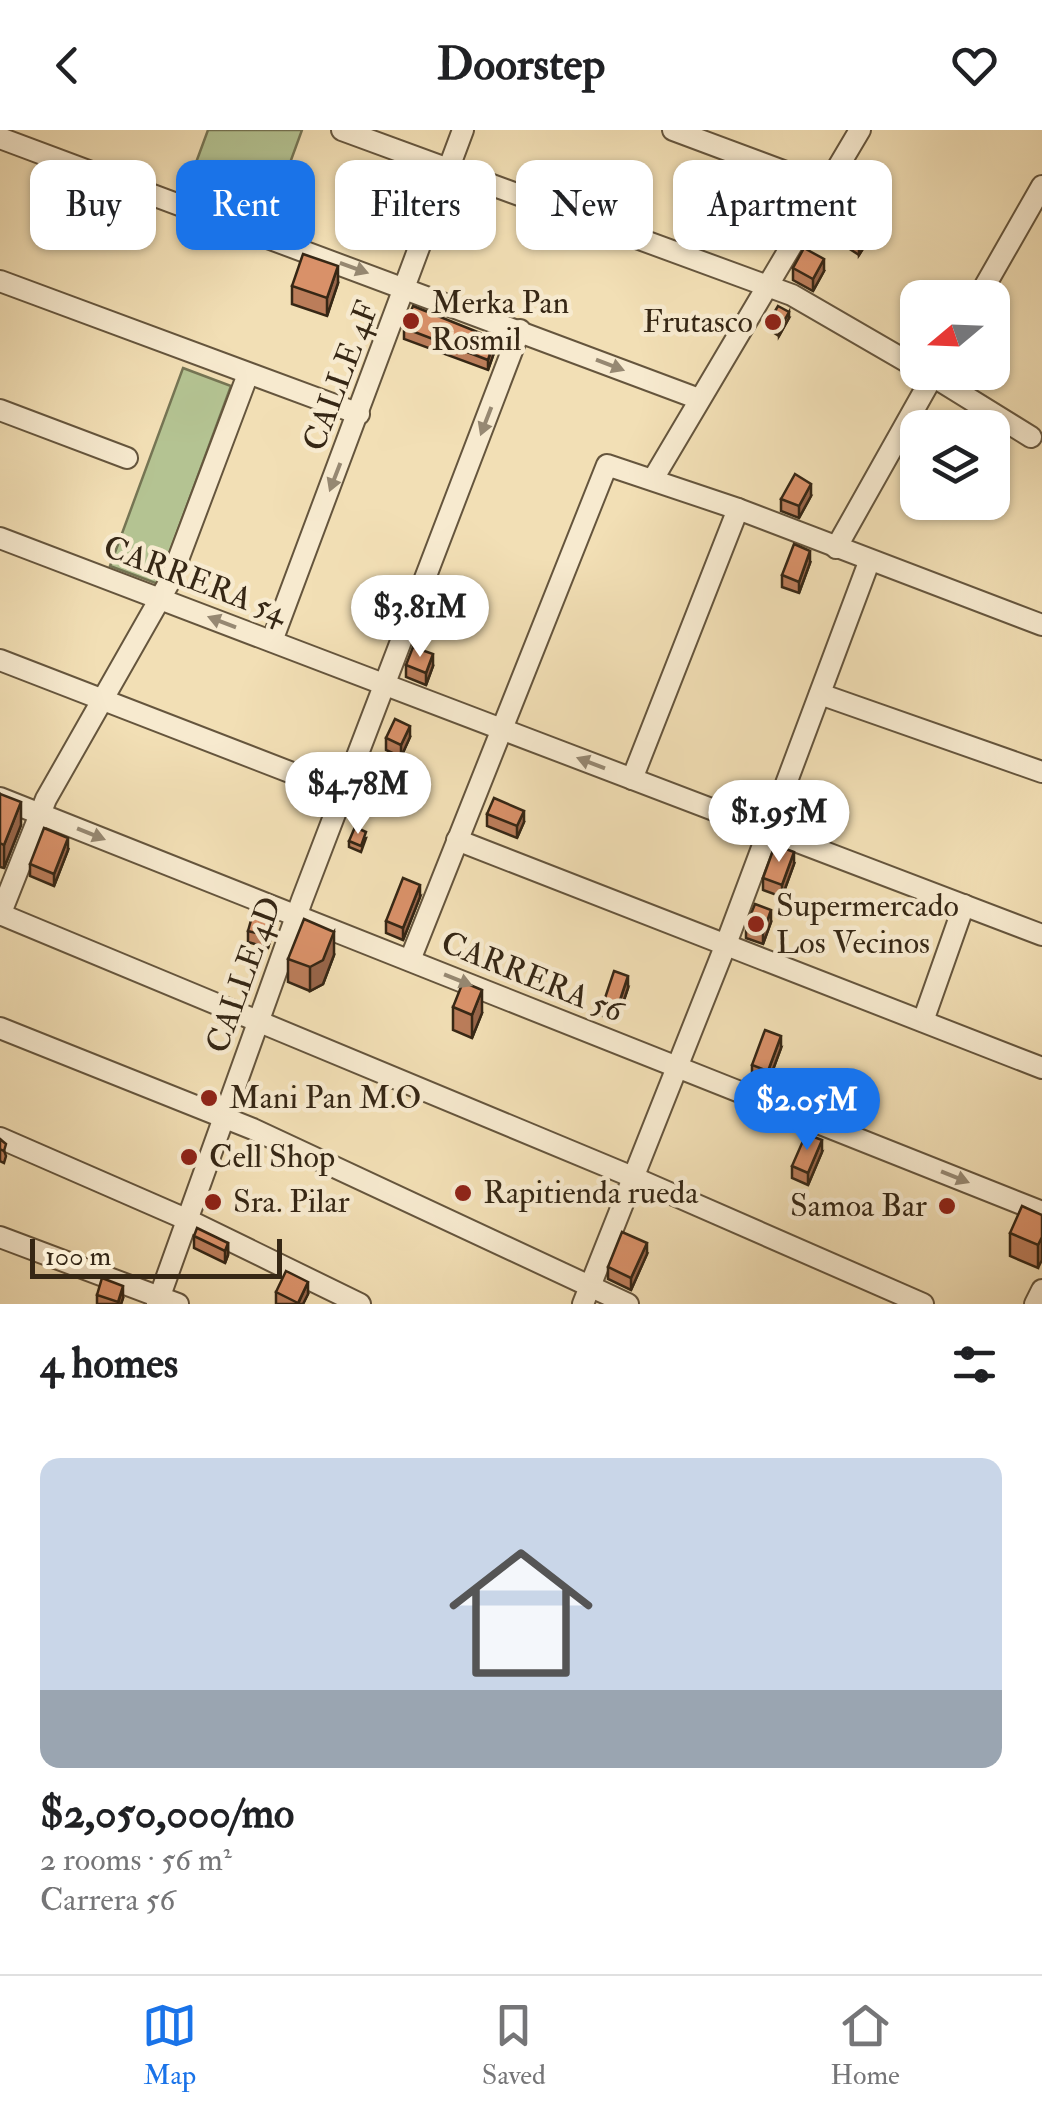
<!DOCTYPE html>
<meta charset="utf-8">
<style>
:root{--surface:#fff;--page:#f6f6f6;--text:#202124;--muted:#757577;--line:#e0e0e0;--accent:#1a73e8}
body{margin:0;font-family:"IM FELL Double Pica",serif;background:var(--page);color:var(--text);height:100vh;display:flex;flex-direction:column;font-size:38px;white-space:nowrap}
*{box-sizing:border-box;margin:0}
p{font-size:32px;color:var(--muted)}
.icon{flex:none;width:55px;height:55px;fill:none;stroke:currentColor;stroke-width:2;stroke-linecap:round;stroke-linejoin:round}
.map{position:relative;height:1174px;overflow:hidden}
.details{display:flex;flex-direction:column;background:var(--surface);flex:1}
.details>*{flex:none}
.hud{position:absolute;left:30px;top:30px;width:982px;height:90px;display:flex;gap:20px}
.needle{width:65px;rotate:251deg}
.controls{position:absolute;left:900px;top:150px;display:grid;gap:20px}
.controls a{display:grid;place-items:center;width:110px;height:110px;border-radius:20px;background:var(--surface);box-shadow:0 2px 8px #0004;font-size:50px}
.scale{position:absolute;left:30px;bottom:25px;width:252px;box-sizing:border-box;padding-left:10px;border:5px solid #362715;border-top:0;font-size:28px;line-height:35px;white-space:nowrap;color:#362715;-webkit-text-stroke:8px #f7eacf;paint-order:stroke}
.price{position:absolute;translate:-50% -85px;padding:0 22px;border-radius:35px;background:#fff;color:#222;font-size:32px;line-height:65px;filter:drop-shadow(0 2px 5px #0008)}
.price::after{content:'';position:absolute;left:50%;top:60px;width:30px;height:22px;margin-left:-15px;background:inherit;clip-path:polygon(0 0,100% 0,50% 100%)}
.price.active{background:var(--accent);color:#fff}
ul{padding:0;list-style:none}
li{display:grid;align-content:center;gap:20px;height:530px;padding:0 40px}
li span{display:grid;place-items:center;height:310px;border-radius:20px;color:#555}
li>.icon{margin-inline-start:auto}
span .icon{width:180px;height:180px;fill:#fffc;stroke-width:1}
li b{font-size:42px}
h2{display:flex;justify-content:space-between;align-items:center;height:120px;padding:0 40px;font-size:42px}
.tag{padding:0 35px;border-radius:20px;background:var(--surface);box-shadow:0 2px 8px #0004;font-size:35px;line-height:90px}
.tag.active{background:var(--accent);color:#fff}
header{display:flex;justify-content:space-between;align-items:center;height:130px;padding:0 40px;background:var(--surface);font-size:45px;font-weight:800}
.tab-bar{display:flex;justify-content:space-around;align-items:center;height:140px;border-top:2px solid var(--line);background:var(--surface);font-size:28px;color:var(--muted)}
.tab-bar a{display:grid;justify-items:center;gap:5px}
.tab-bar .active{color:var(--accent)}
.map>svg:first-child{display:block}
.green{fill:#b4c392;stroke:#757554;stroke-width:2.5}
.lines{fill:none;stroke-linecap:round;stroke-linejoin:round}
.minor-casing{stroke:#65553d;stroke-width:24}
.minor{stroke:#f7eacf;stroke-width:20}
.wall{fill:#bb7d5a;stroke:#362715;stroke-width:2.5}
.shaded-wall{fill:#98664a;stroke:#362715;stroke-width:2.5}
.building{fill:#d99169;stroke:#362715;stroke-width:2.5}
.oneway{fill:#968872}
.poi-dot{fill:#8f2418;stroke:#f7eacf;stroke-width:4}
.labels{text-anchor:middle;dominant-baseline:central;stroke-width:9;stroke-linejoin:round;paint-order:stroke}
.poi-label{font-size:32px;fill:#362715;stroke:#f7eacf;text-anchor:start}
.street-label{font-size:32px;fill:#362715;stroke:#f7eacf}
</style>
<header><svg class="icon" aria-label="back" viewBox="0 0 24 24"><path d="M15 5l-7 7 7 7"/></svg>Doorstep<svg class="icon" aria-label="heart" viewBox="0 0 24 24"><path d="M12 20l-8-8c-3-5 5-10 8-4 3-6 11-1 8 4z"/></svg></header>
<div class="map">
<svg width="1042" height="1174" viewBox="0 0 1042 1174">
<rect width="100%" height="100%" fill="#f2dfb5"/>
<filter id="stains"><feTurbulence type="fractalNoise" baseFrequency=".002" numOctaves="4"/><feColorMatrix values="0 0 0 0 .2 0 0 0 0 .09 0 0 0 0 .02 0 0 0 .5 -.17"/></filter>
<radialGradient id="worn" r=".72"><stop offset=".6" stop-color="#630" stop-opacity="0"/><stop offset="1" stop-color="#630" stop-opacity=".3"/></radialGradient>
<g class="green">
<path d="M208 0H302L267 96 184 65Z"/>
<path d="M183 238 231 256 158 454 110 436Z"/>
</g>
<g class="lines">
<defs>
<g id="minor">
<path d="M342 0 792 165 918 238"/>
<path d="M673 0 826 57"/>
<path d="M0 8 699 269"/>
<path d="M0 151 359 284"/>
<path d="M978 168 1042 56"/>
<path d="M926 242 1031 307"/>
<path d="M0 280 127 328"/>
<path d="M653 349 860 0"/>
<path d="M0 408 1042 805"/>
<path d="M836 418 935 242"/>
<path d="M272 511 463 0"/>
<path d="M0 530 344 663"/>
<path d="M820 564 1042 642"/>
<path d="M632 649 738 379"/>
<path d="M0 668 1042 1082"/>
<path d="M457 710 1042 938"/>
<path d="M0 784 635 1048 923 1174"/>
<path d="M0 785 46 669 170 451 248 244"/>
<path d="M410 830 607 335 738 379 1042 495"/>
<path d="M923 891 964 775"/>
<path d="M0 898 253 999 628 1174"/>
<path d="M0 1008 188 1090 360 1174"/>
<path d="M0 1107 178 1174"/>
<path d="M157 1174 302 770 520 200"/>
<path d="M583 1174 726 814 869 432"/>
<path d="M1035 1174 1042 1160"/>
</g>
</defs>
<use href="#minor" class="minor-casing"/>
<use href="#minor" class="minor"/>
</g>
<g class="wall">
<path d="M825 91 871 106 859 125 825 103Z"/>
<path d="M793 138 824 141 813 161 793 150Z"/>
<path d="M338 153 327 186 292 174V156Z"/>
<path d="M789 188 779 206 768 199V193Z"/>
<path d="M404 198 495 220 488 240 404 209Z"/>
<path d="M811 366 799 388 781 381V369Z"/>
<path d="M810 433 799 463 782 457V445Z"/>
<path d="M406 535 433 536 426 555 406 547Z"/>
<path d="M410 607 401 627 386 620V608Z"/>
<path d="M0 664 21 695 4 738 0 737Z"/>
<path d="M487 684 524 692 517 708 487 696Z"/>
<path d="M366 708 361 722 349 717V711Z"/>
<path d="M68 720 54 756 30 746V734Z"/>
<path d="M794 734 782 767 763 760V748Z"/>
<path d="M420 767 403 810 386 803V791Z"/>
<path d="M771 792 763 814 746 808V796Z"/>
<path d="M248 801H273L268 818 248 812Z"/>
<path d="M334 825 323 854 310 861 288 852V829Z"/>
<path d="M628 858 617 891 603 886V874Z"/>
<path d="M453 877 482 883 472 908 453 900Z"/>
<path d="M781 918 768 953 752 946V935Z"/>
<path d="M0 1009 6 1026 4 1033 0 1031Z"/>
<path d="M822 1022 808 1055 792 1048V1036Z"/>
<path d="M1042 1085 1038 1138 1010 1126V1103Z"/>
<path d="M194 1106 228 1113V1125L225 1133 194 1118Z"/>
<path d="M647 1124 631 1160 608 1149V1137Z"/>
<path d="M276 1162 308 1164 303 1174H276Z"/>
<path d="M97 1165 123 1168 121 1174H97Z"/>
</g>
<g class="shaded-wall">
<path d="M871 94V106L859 125V113Z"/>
<path d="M824 129V141L813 161V149Z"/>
<path d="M338 136V153L327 186V168Z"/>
<path d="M789 182V188L779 206V200Z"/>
<path d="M495 209V220L488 240V230Z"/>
<path d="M811 354V366L799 388V376Z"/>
<path d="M810 421V433L799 463V452Z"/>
<path d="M433 524V536L426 555V543Z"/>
<path d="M410 596V607L401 627V615Z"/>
<path d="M21 672V695L4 738V715Z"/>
<path d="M524 681V692L517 708V696Z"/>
<path d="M68 708V720L54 756V744Z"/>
<path d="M794 722V734L782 767V755Z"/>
<path d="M420 755V767L403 810V798Z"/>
<path d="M771 780V792L763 814V803Z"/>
<path d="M273 789V801L268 818V806Z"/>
<path d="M334 802V825L323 854 310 861V837Z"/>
<path d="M628 846V858L617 891V879Z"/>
<path d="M482 860V883L472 908V885Z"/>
<path d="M781 906V918L768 953V941Z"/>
<path d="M822 1010V1022L808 1055V1043Z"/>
<path d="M1042 1107V1130L1038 1138V1115Z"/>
<path d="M228 1113V1125L225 1133V1121Z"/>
<path d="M647 1113V1124L631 1160V1148Z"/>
<path d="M308 1152V1164L303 1174H298Z"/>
<path d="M123 1156V1168L121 1174H118Z"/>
</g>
<g class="building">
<path d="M837 72 871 94 859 113 825 91Z"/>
<path d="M804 118 824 129 813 149 793 138Z"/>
<path d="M303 124 338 136 327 168 292 156Z"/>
<path d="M413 176 495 209 488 230 404 198Z"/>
<path d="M778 176 789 182 779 200 768 193Z"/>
<path d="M795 344 811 354 799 376 781 369Z"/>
<path d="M794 414 810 421 799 452 782 445Z"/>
<path d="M413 517 433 524 426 543 406 535Z"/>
<path d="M395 589 410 596 401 615 386 608Z"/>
<path d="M0 664 21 672 4 715 0 713Z"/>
<path d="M494 668 524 681 517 696 487 684Z"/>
<path d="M355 697 366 702 361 716 349 711Z"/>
<path d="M44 698 68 708 54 744 30 734Z"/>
<path d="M775 715 794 722 782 755 763 748Z"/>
<path d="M403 748 420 755 403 798 386 791Z"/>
<path d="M755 774 771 780 763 803 746 796Z"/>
<path d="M253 783 273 789 268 806 248 801Z"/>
<path d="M304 789 334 802 323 830 310 837 288 829Z"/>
<path d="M614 841 628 846 617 879 603 874Z"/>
<path d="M463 852 482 860 472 885 453 877Z"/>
<path d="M765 900 781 906 768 941 752 935Z"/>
<path d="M806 1004 822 1010 808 1043 792 1036Z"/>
<path d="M0 1009 6 1014 4 1021 0 1019Z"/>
<path d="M1022 1076 1042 1085V1107L1038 1115 1010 1103Z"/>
<path d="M197 1098 228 1113 225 1121 194 1106Z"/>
<path d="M622 1102 647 1113 631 1148 608 1137Z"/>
<path d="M286 1141 308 1152 298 1173 276 1162Z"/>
<path d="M102 1148 123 1156 118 1172 97 1165Z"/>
</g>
<defs><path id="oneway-solid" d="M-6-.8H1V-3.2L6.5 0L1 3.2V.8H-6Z" transform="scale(2.5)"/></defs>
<g class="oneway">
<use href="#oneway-solid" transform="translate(354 138) rotate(20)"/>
<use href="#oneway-solid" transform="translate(610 235) rotate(21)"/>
<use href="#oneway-solid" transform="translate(486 291) rotate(111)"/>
<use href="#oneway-solid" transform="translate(335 347) rotate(111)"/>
<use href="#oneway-solid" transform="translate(222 492) rotate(-159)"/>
<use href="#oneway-solid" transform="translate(591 633) rotate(-159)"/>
<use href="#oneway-solid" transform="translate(91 704) rotate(22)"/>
<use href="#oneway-solid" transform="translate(458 850) rotate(22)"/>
<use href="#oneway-solid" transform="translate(955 1047) rotate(22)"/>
</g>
<g class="poi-dot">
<circle cx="411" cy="191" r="10"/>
<circle cx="773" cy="192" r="10"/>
<circle cx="756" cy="794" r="10"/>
<circle cx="209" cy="968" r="10"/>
<circle cx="189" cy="1027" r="10"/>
<circle cx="463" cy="1063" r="10"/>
<circle cx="213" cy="1072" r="10"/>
<circle cx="947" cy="1076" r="10"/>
</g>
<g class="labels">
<g class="poi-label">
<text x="431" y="173">Merka Pan<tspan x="431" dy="37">Rosmil</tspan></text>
<text x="753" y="192" text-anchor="end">Frutasco</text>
<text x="776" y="776">Supermercado<tspan x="776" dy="37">Los Vecinos</tspan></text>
<text x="229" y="968">Mani Pan M.O</text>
<text x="209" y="1027">Cell Shop</text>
<text x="483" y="1063">Rapitienda rueda</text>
<text x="233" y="1072">Sra. Pilar</text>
<text x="927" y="1076" text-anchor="end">Samoa Bar</text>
</g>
<g class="street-label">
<text transform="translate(341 246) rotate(-69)">CALLE 4F</text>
<text transform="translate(195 450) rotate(21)">CARRERA 54</text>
<text transform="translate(244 845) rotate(-70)">CALLE 4D</text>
<text transform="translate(532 847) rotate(22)">CARRERA 56</text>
</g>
</g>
<rect width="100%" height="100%" filter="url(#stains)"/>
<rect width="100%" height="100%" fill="url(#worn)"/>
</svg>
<div class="controls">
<a><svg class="needle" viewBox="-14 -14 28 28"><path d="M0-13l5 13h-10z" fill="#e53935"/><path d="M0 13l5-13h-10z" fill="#757577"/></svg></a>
<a><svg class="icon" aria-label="layers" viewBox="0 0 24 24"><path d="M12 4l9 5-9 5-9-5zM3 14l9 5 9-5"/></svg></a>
</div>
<div class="scale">100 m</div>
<b class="price" style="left:420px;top:530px">$3.81M</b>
<b class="price" style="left:358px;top:707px">$4.78M</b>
<b class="price" style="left:779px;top:735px">$1.95M</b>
<b class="price active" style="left:807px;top:1023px">$2.05M</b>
<div class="hud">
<a class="tag">Buy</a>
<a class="tag active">Rent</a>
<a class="tag">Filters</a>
<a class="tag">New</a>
<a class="tag">Apartment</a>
</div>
</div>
<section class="details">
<h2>4 homes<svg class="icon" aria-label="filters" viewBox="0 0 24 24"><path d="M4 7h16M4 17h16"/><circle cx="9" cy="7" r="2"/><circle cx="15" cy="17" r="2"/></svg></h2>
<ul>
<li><span style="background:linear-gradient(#c9d6e8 75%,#9aa5b1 0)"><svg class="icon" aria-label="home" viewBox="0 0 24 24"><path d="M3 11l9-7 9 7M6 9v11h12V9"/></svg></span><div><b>$2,050,000/mo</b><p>2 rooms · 56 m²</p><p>Carrera 56</p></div></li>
</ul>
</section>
<nav class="tab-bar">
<a class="active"><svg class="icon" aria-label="map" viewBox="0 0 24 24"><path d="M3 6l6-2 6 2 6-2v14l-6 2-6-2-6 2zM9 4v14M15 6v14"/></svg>Map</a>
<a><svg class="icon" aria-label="saved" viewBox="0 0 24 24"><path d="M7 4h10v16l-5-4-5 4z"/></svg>Saved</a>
<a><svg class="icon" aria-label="home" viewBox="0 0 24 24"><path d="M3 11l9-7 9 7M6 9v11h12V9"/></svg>Home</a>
</nav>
